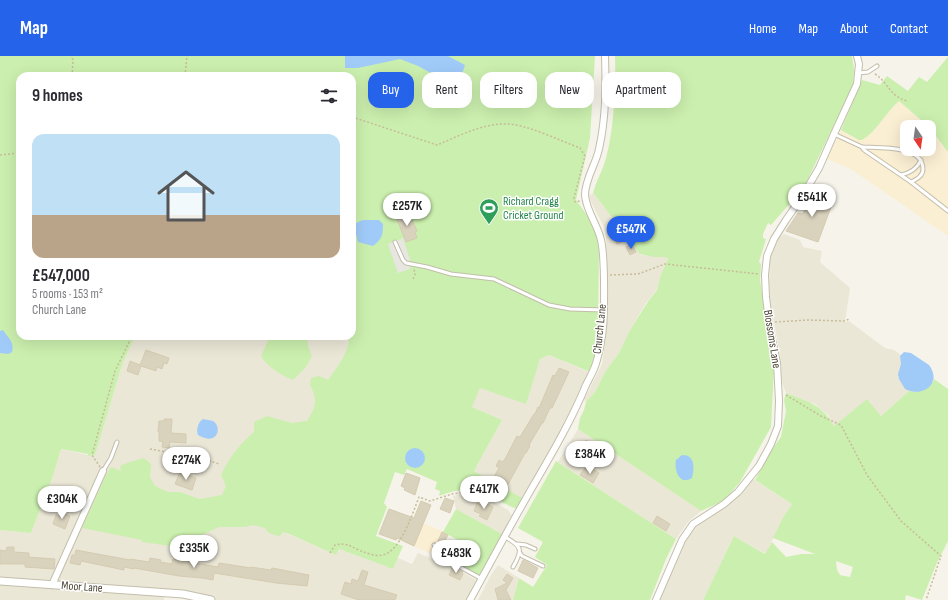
<!DOCTYPE html>
<meta charset="utf-8">
<style>
:root{--surface:#fff;--page:#f2f2f3;--text:#2b2b33;--muted:#7c7c81;--accent:#2563eb}
body{margin:0;font-family:"Sofia Sans Condensed",sans-serif;background:var(--page);color:var(--text);height:100vh;display:flex;flex-direction:column;font-size:15px;white-space:nowrap}
*{box-sizing:border-box;margin:0}
p{font-size:13px;color:var(--muted)}
.icon{flex:none;width:22px;height:22px;fill:none;stroke:currentColor;stroke-width:2;stroke-linecap:round;stroke-linejoin:round}
.map{position:relative;flex:1;overflow:hidden}
.drawer{position:absolute;left:16px;top:16px;width:340px;height:268px;display:flex;flex-direction:column;background:var(--surface);border-radius:12px;box-shadow:0 4px 16px #0002}
.drawer>*{flex:none}
.banner{position:absolute;left:368px;top:16px;width:380px;height:36px;display:flex;gap:8px}
.needle{width:26px;rotate:167deg}
.fabs{position:absolute;left:900px;top:64px;display:grid;gap:8px}
.fabs a{display:grid;place-items:center;width:36px;height:36px;border-radius:8px;background:var(--surface);box-shadow:0 4px 16px #0002;font-size:20px}
.price{position:absolute;translate:-50% -34px;padding:0 9px;border-radius:14px;background:#fff;color:#222;font-size:13px;line-height:26px;filter:drop-shadow(0 1px 2px #0008)}
.price::after{content:'';position:absolute;left:50%;top:24px;width:12px;height:9px;margin-left:-6px;background:inherit;clip-path:polygon(0 0,100% 0,50% 100%)}
.price.active{background:var(--accent);color:#fff}
ul{padding:0;list-style:none}
li{display:grid;align-content:center;gap:8px;height:212px;padding:0 16px}
li span{display:grid;place-items:center;height:124px;border-radius:12px;color:#555}
li>.icon{margin-inline-start:auto}
span .icon{width:72px;height:72px;fill:#fffc;stroke-width:1}
li b{font-size:17px}
h2{display:flex;justify-content:space-between;align-items:center;height:48px;padding:0 16px;font-size:17px}
.tag{padding:0 14px;border-radius:12px;background:var(--surface);box-shadow:0 4px 16px #0002;font-size:14px;line-height:36px}
.tag.active{background:var(--accent);color:#fff}
header{display:flex;align-items:center;gap:24px;box-sizing:border-box;height:56px;padding:0 20px;background:var(--accent);color:#fff}
header strong{font-size:19px}
nav{display:flex;gap:22px;margin-inline-start:auto;font-size:14px}
.map>svg:first-child{display:block}
.residential{fill:#ebe7d7}
.commercial{fill:#faeed3}
.green{fill:#cbefae;fill-rule:evenodd}
.parking{fill:#e8e6e1}
.water{fill:#a0cbf9}
.building{fill:#d9d2bd;stroke:#d5cbb0}
.lines{fill:none;stroke-linecap:round;stroke-linejoin:round}
.service-casing{stroke:#c3beab;stroke-width:5}
.minor-casing{stroke:#c3beab;stroke-width:8}
.tertiary-casing{stroke:#c3beab;stroke-width:9}
.path{stroke:#c7bc9a;stroke-width:1.5;stroke-dasharray:2 2;stroke-linecap:butt}
.service{stroke:#fff;stroke-width:3}
.minor{stroke:#fff;stroke-width:6}
.tertiary{stroke:#fff;stroke-width:7}
.labels{text-anchor:middle;dominant-baseline:central;stroke-width:3;stroke-linejoin:round;paint-order:stroke}
.leisure-label{font-size:12px;fill:#27864d;stroke:#fff;text-anchor:start}
.street-label{font-size:12px;fill:#4c4636;stroke:#fff}
</style>
<header>
<strong>Map</strong>
<nav><a>Home</a><a>Map</a><a>About</a><a>Contact</a></nav>
</header>
<div class="map">
<svg width="948" height="544" viewBox="0 0 948 544">
<rect width="100%" height="100%" fill="#f6f4ea"/>
<g class="residential">
<path d="M593 137 595 139 641 199 666 201 668 203 660 221 657 233 646 247 630 274 619 297 605 316 595 336 586 346 584 344 602 308 605 287 606 263V180L604 171 590 144 589 140Z"/>
<path d="M784 178 800 184 803 191 822 195 820 206 850 232 845 266 849 265 885 292 894 294 934 323 909 335 881 360 867 344 834 370 828 359 816 349 786 337 782 326 780 299 770 244 769 228 770 212 769 207 771 198 777 183Z"/>
<path d="M358 275 281 475 336 499 339 493 393 513 398 502 412 508 418 497 447 509 448 508 463 515 464 517 478 525 467 544H206L164 537V544H0V474L31 477 53 420 61 393 88 399V400L95 399 122 309 135 280H352Z"/>
<path d="M549 299 591 317 525 444 474 415 502 364 472 351 479 332 533 322 540 303Z"/>
<path d="M578 373 701 455 688 466 676 483 558 406Z"/>
<path d="M750 421 792 448 782 463 766 498 734 480 703 544H656L693 468 724 448Z"/>
<path d="M466 437 474 438 484 441 508 454 513 461 504 479 456 453 453 440Z"/>
<path d="M498 509 519 522 513 544H478L491 519Z"/>
</g>
<g class="commercial">
<path d="M899 45 928 71H907V93H929V72L948 96V180L851 113 827 103 841 74 859 84H862L875 74 889 55Z"/>
<path d="M414 463 449 478 437 500 404 486Z"/>
</g>
<g class="green">
<path d="M0 0H595L590 82 576 144 589 162 599 185 598 280 594 306 590 316 549 299 540 303 526 348 480 332 472 351 502 364 474 415 524 443 518 453C510 451 502 446 495 442 474 431 461 432 439 440L440 435 435 433 437 426 407 413 404 419 395 416 384 447 387 451 376 480 403 490 393 513 339 493 336 499 289 478 283 476 280 480C274 479 268 478 265 472L253 469 245 471H219L204 478 181 483 177 491 142 486V484L82 472 105 421 111 411 121 415 120 410 130 406 144 402 151 408 150 421 155 430 168 436H180L200 443 222 439 226 430 221 419C229 401 240 388 254 376V366L267 360 292 367 307 365C316 351 318 344 310 329L311 322 319 320 328 324C337 311 350 296 349 280H352V20H20V280H135L122 309 95 399 88 400V398L61 393 53 420 31 477 0 474Z"/>
<path d="M615 0H852L854 13 853 28 850 36 806 127 800 136 771 169 768 167 763 178V182L766 183 759 206 761 208 760 224 774 311 771 371 740 426 728 440 721 446 701 455 578 373 580 362 584 354 586 346 595 336 605 316 619 297 630 274 649 244 657 234 660 221 668 203 665 201H654L640 198 595 139 593 137C596 125 603 114 606 102 614 73 616 30 615 0Z"/>
<path d="M948 1V96L929 71 899 45C885 57 878 74 862 84H859L841 74 862 24 880 29 887 20 908 35 919 21 927 26Z"/>
<path d="M270 280H307L308 290 312 300 306 311 293 324C281 319 267 311 261 300Z"/>
<path d="M934 323 948 333V485L936 509 922 544 906 539 905 544H703L734 480 765 498 772 486 786 501 801 498H815L773 482 782 463 792 448 755 424 770 396 781 381 786 355 784 344 786 337C808 346 822 348 834 370L867 343 881 360 909 335 915 336 933 326ZM836 505 853 511 850 521 840 519 837 514Z"/>
<path d="M556 405 676 483 666 503 650 544H513L519 522 533 531 547 509 535 501 543 486 518 472Z"/>
<path d="M456 453 504 479 481 520 447 503 458 484 443 476Z"/>
</g>
<path class="parking" d="M403 182 410 204V213L398 217 388 188Z"/>
<g class="water">
<path d="M345 0H448L465 9 463 15 458 22 446 25 418 10 400 3 358 12H345Z"/>
<path d="M363 164H379L383 168C383 179 382 183 373 190L358 186 355 174 356 167Z"/>
<path d="M3 274C8 282 15 286 12 296L8 298 0 297V275Z"/>
<path d="M904 296 911 297 929 309C943 328 922 342 905 333L899 323 898 318 901 308 900 300Z"/>
<path d="M203 363C206 364 211 364 213 365 222 370 219 391 198 379 196 374 198 366 203 363Z"/>
<circle cx="415" cy="402" r="10"/>
<path d="M682 399C696 399 694 413 692 422 679 430 674 414 676 404Z"/>
</g>
<g class="building">
<path d="M812 135 834 143 818 186 786 175 798 157 803 158Z"/>
<path d="M407 157 409 162 411 161 417 175 415 176 417 182 406 186 396 161Z"/>
<path d="M613 169 623 185 617 188 607 173Z"/>
<path d="M632 188 636 196 630 199 626 191Z"/>
<path d="M146 294 169 302 167 308 164 307 162 313 157 311 156 315 141 310 138 319 127 315 130 305 140 309Z"/>
<path d="M559 312 569 316 552 352H550L543 367H542L529 389 530 390 526 397H525L506 432 492 424 499 412 496 410 499 404 502 406 505 403 517 380 520 381 534 358H535L538 351 539 352 553 319 555 320Z"/>
<path d="M164 363H172L171 377 186 378V387L170 386 169 392 162 391 163 386 159 385V376H158L159 365H164Z"/>
<path d="M586 384 596 390 591 398 588 396 579 409 572 404Z"/>
<path d="M585 412 591 416 593 413 599 417 593 427 580 419Z"/>
<path d="M180 416 196 422 192 434 175 428Z"/>
<path d="M406 417 420 422 415 439 404 434 405 432 401 430Z"/>
<path d="M445 442 454 445 450 457 440 453Z"/>
<path d="M421 445 431 449 414 490 397 482 396 484 379 478 389 453 414 462Z"/>
<path d="M483 446 493 451 487 464 479 460 481 458 474 455 477 447 481 449Z"/>
<path d="M60 456 70 460 65 473 53 468 56 459 59 460Z"/>
<path d="M657 460 670 468 666 475 653 467Z"/>
<path d="M442 476 448 479 443 488 438 485Z"/>
<path d="M7 491H14V496L29 497V501L55 503 54 513 25 511V508H0V494L6 495Z"/>
<path d="M76 494 130 504V503L149 506 150 502 161 504 160 506 172 508 173 503 218 511 219 507 251 512V511L271 514 272 512 309 519 307 530 276 527 214 517 213 524 202 522 179 520 134 512V513L124 511V514L81 505 80 509 70 507 72 499H75Z"/>
<path d="M523 504 538 512 533 522 518 515Z"/>
<path d="M452 512 463 516 462 517 463 518 460 524 449 519Z"/>
<path d="M362 514 368 516 364 529 397 539 395 544H359L341 538 345 526 351 528 352 523 358 525Z"/>
<path d="M507 518 513 522 506 534 511 544H498L495 533 507 527 503 524Z"/>
</g>
<g class="lines">
<defs>
<g id="service">
<path d="M858 17 868 16 877 10"/>
<path d="M834 78 862 91 864 94 911 126 948 155"/>
<path d="M862 91C878 92 923 89 923 113 923 120 917 123 911 126"/>
<path d="M901 119C910 117 917 113 921 104"/>
<path d="M395 186 403 204 406 207 427 211 451 218 494 223 549 249 570 253 604 254"/>
<path d="M103 415 111 402 117 386"/>
<path d="M505 481C522 490 523 494 513 511"/>
<path d="M517 488 526 489 535 493"/>
<path d="M434 489 442 501 482 523"/>
<path d="M520 497 522 500 543 510"/>
</g>
<g id="minor">
<path d="M52 529 103 415"/>
<path d="M470 544C492 504 513 464 536 425 554 394 572 363 586 329 590 321 595 313 597 304 602 287 604 268 604 251 604 232 605 202 601 184 598 169 586 155 585 139 585 123 596 108 599 93 606 62 606 31 605 0"/>
<path d="M656 544 682 484 693 468 724 448 738 436 759 410 771 388 778 370 779 345 777 307 770 273 766 241 765 219 767 200 774 183 786 164 802 141 819 112 834 78 857 28 859 8 857 0"/>
</g>
<path id="tertiary" d="M0 525 183 538 211 544"/>
</defs>
<use href="#service" class="service-casing"/>
<use href="#minor" class="minor-casing"/>
<use href="#tertiary" class="tertiary-casing"/>
<g class="path">
<path d="M875 18C889 27 888 39 907 45"/>
<path d="M72 20 73 6 72 0"/>
<path d="M185 20 187 0"/>
<path d="M352 61 437 89C459 80 483 67 507 68 526 68 561 85 580 92L585 100 574 142 575 146 580 145"/>
<path d="M0 99 20 97"/>
<path d="M610 219 638 218 665 208 759 218"/>
<path d="M413 223 415 219 414 213"/>
<path d="M775 266 807 264 845 265 849 263"/>
<path d="M786 339 821 360 841 369 867 419 901 465 941 500 926 544"/>
<path d="M150 393 201 402 219 408"/>
<path d="M100 411 92 399 115 315 132 280"/>
<path d="M330 497 335 489C346 486 352 491 361 495 367 497 376 501 382 499 400 497 413 456 419 441L430 445 452 438 471 435 493 442"/>
</g>
<use href="#service" class="service"/>
<use href="#minor" class="minor"/>
<use href="#tertiary" class="tertiary"/>
</g>
<defs>
<symbol id="stadium-pin" viewBox="-11 -11 22 30"><path d="M0 17L-7.5 6A9.5 9.5 0 1 1 7.5 6Z" fill="#2e9e5b" stroke="#fff"/><path d="M0-5a6.5 5 0 1 0 0 10a6.5 5 0 1 0 0-10ZM-3.5-1.8h7v3.6h-7Z" fill="#fff"/></symbol>
</defs>
<g fill-rule="evenodd">
<use href="#stadium-pin" x="478" y="141" width="22" height="30"/>
</g>
<g class="labels">
<g class="leisure-label">
<text x="503" y="145">Richard Cragg<tspan x="503" dy="14">Cricket Ground</tspan></text>
</g>
<g class="street-label">
<text transform="translate(600 273) rotate(-84)">Church Lane</text>
<text transform="translate(772 283) rotate(81)">Blossoms Lane</text>
<text transform="translate(82 531) rotate(4)">Moor Lane</text>
</g>
</g>
</svg>
<div class="fabs">
<a><svg class="needle" viewBox="-14 -14 28 28"><path d="M0-13l5 13h-10z" fill="#e53935"/><path d="M0 13l5-13h-10z" fill="#7c7c81"/></svg></a>
</div>
<b class="price" style="left:812px;top:162px">£541K</b>
<b class="price" style="left:407px;top:171px">£257K</b>
<b class="price active" style="left:631px;top:194px">£547K</b>
<b class="price" style="left:590px;top:419px">£384K</b>
<b class="price" style="left:186px;top:425px">£274K</b>
<b class="price" style="left:484px;top:454px">£417K</b>
<b class="price" style="left:62px;top:464px">£304K</b>
<b class="price" style="left:194px;top:513px">£335K</b>
<b class="price" style="left:456px;top:518px">£483K</b>
<div class="banner">
<a class="tag active">Buy</a>
<a class="tag">Rent</a>
<a class="tag">Filters</a>
<a class="tag">New</a>
<a class="tag">Apartment</a>
</div>
<section class="drawer">
<h2>9 homes<svg class="icon" aria-label="filters" viewBox="0 0 24 24"><path d="M4 7h16M4 17h16"/><circle cx="9" cy="7" r="2"/><circle cx="15" cy="17" r="2"/></svg></h2>
<ul>
<li><span style="background:linear-gradient(#bfe0f5 65%,#b9a48a 0)"><svg class="icon" aria-label="home" viewBox="0 0 24 24"><path d="M3 11l9-7 9 7M6 9v11h12V9"/></svg></span><div><b>£547,000</b><p>5 rooms · 153 m²</p><p>Church Lane</p></div></li>
</ul>
</section>
</div>
